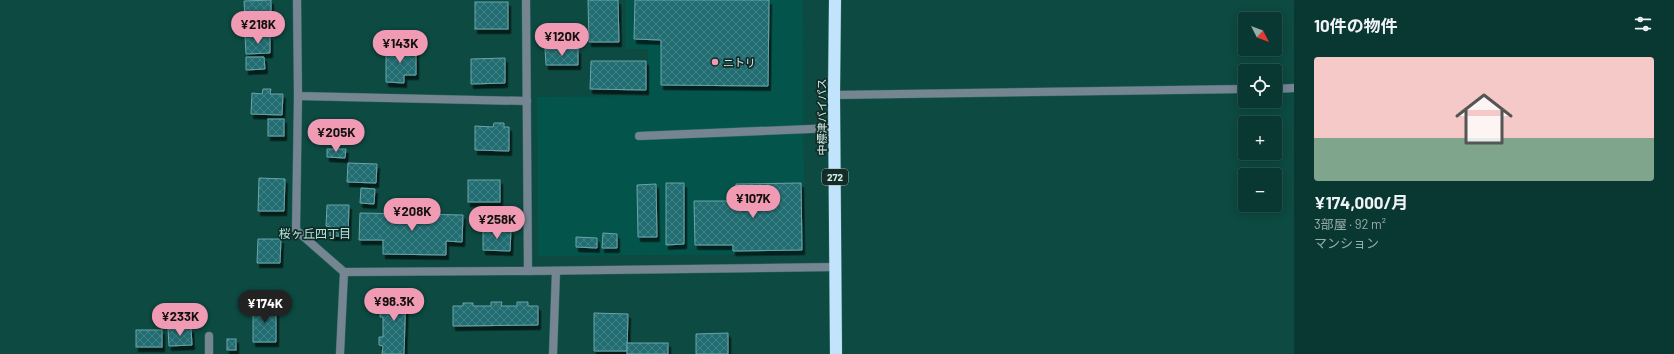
<!DOCTYPE html>
<html lang="ja">
<meta charset="utf-8">
<style>
:root{--surface:#093832;--page:#123f3a;--text:#f1f3f6;--muted:#99acac;--line:#29524d;--accent:#f19ab3}
body{margin:0;font-family:Barlow,"Noto Sans JP",sans-serif;background:var(--page);color:var(--text);height:100vh;display:flex;flex-direction:column;font-size:15px;white-space:nowrap}
*{box-sizing:border-box;margin:0}
p{font-size:13px;color:var(--muted)}
.icon{flex:none;width:22px;height:22px;fill:none;stroke:currentColor;stroke-width:2;stroke-linecap:round;stroke-linejoin:round}
.map{position:relative;flex:1;overflow:hidden}
.side{display:flex;flex-direction:column;background:var(--surface);width:380px}
.side>*{flex:none}
.needle{width:26px;rotate:132deg}
.buttons{position:absolute;left:1238px;top:12px;display:grid;gap:8px}
.buttons a{display:grid;place-items:center;width:44px;height:44px;border-radius:4px;background:var(--surface);box-shadow:0 2px 10px #0003,0 0 0 1px var(--line);font-size:20px}
.price{position:absolute;translate:-50% -34px;padding:0 9px;border-radius:14px;background:var(--accent);color:#111;font-size:13px;line-height:26px;filter:drop-shadow(0 1px 2px #0008)}
.price::after{content:'';position:absolute;left:50%;top:24px;width:12px;height:9px;margin-left:-6px;background:inherit;clip-path:polygon(0 0,100% 0,50% 100%)}
.price.active{background:#222;color:#fff}
ul{padding:0;list-style:none}
li{display:grid;align-content:center;gap:8px;height:212px;padding:0 20px}
li+li{border-top:1px solid var(--line)}
li span{display:grid;place-items:center;height:124px;border-radius:4px;color:#555}
li>.icon{margin-inline-start:auto}
span .icon{width:72px;height:72px;fill:#fffc;stroke-width:1}
li b{font-size:17px}
h2{display:flex;justify-content:space-between;align-items:center;height:48px;padding:0 20px;font-size:17px}
main{display:flex;flex:1;min-height:0}
.map>svg:first-child{display:block}
.built{fill:#03554b}
.building{fill:url(#building-cross-hatch);stroke:#6ba5a9;filter:url(#shadow)}
.lines{fill:none;stroke-linecap:round;stroke-linejoin:round}
.lane-casing{stroke:#2f6760;stroke-width:9}
.street-casing{stroke:#2f6760;stroke-width:9}
.highway-casing{stroke:#2f6760;stroke-width:13}
.lane{stroke:#758592;stroke-width:8}
.street{stroke:#758592;stroke-width:8}
.highway{stroke:#c2e3fc;stroke-width:12}
.poi-dot{fill:#f19ab3;stroke:#142b27;stroke-width:1.5}
.labels{text-anchor:middle;dominant-baseline:central;stroke-width:3.5;stroke-linejoin:round;paint-order:stroke}
.shield{fill:#142b27;stroke:#98b2ad;stroke-width:1}
.shield-label{font-size:10px;font-weight:bold;fill:#d0ece6}
.poi-label{font-size:11px;fill:#d0ece6;stroke:#142b27;text-anchor:start}
.street-label{font-size:11px;fill:#d0ece6;stroke:#142b27}
.neighbourhood-label{font-size:12px;fill:#afe9de;stroke:#142b27}
</style>
<main>
<div class="map">
<svg width="1294" height="354" viewBox="0 0 1294 354">
<defs>
<pattern id="building-cross-hatch" width="8" height="8" patternUnits="userSpaceOnUse"><rect width="8" height="8" fill="#206d72"/><path d="M0 0l8 8M0 8l8-8" fill="none" stroke="#3f8286"/></pattern>
<filter id="shadow"><feDropShadow dx="2.5" dy="4.5" stdDeviation="0" flood-color="#0009"/></filter>
</defs>
<rect width="100%" height="100%" fill="#0c4a42"/>
<path class="built" d="M626 0H803L804 254 538 256 537 97 649 96 648 49H626Z"/>
<g class="building">
<path d="M271 0V17L245 18 244 1Z"/>
<path d="M588 0H618L619 42H589Z"/>
<path d="M635 0H769L768 86 661 85V40L634 39Z"/>
<rect x="475" y="2" width="33" height="27"/>
<path d="M571 32V45L556 46V33Z"/>
<path d="M245 36H270V53L246 54Z"/>
<path d="M386 48H416V75H404V83L386 82Z"/>
<path d="M545 49H578V65H546Z"/>
<path d="M246 57H264L265 69 246 70Z"/>
<path d="M505 58V83L471 84V59Z"/>
<path d="M591 61H646V90L590 89Z"/>
<path d="M263 89H271L270 94H283L282 115 251 114 252 93 262 94Z"/>
<rect x="268" y="119" width="16" height="17"/>
<path d="M494 123H504V127H509V151L475 150V126L493 127Z"/>
<path d="M327 149H346L345 158 327 157Z"/>
<path d="M348 163 377 164 376 183 347 182Z"/>
<path d="M259 178 285 179 284 211H258Z"/>
<rect x="468" y="180" width="32" height="22"/>
<path d="M666 183H684V244L666 245Z"/>
<path d="M801 183 802 250 733 251V245H695L694 201H736V184Z"/>
<path d="M656 184 657 237H638L637 185Z"/>
<path d="M361 188 375 189 374 204 360 203Z"/>
<path d="M327 205H349L348 236H330V227L326 226Z"/>
<path d="M360 213 463 215 462 242 446 241V255L383 254V240H359Z"/>
<path d="M483 229 511 230 510 251 483 250Z"/>
<path d="M603 233 617 234V248H602Z"/>
<path d="M576 237 597 238V248L576 247Z"/>
<path d="M258 239H281L280 263H257Z"/>
<path d="M384 290 406 291 404 354H382L383 346 379 345V337H383V317H380V308H384Z"/>
<path d="M491 302H502L501 306H517V302H528V306H538V325L453 326V306H463V303H473V306H491Z"/>
<path d="M263 303H268V307H276V342H253V307H263Z"/>
<path d="M594 313 628 314 627 351H594Z"/>
<path d="M191 328 192 345 169 346 168 329Z"/>
<rect x="136" y="330" width="26" height="17"/>
<path d="M728 333V354H696V334Z"/>
<rect x="227" y="339" width="9" height="11"/>
<rect x="627" y="343" width="41" height="11"/>
</g>
<g class="lines">
<defs>
<g id="lane">
<path d="M1275 89 1294 88"/>
<path d="M834 95 1245 89"/>
<path d="M639 136 834 128"/>
</g>
<g id="street">
<path d="M297 0 298 96 527 101"/>
<path d="M298 96 296 230 344 272 528 271 526 0"/>
<path d="M528 271 835 267"/>
<path d="M209 354V336"/>
<path d="M340 354 344 272"/>
<path d="M553 354 556 271"/>
</g>
<path id="highway" d="M835 0 834 95 836 354"/>
</defs>
<use href="#lane" class="lane-casing"/>
<use href="#street" class="street-casing"/>
<use href="#highway" class="highway-casing"/>
<use href="#lane" class="lane"/>
<use href="#street" class="street"/>
<use href="#highway" class="highway"/>
</g>
<circle class="poi-dot" cx="715" cy="62" r="4"/>
<g class="labels">
<rect class="shield" x="822" y="169" width="26" height="16" rx="3"/>
<g class="shield-label">
<text x="835" y="177">272</text>
</g>
<g class="poi-label">
<text x="723" y="62">ニトリ</text>
</g>
<g class="street-label">
<text transform="translate(821 117) rotate(-90)">中標津バイパス</text>
</g>
<g class="neighbourhood-label">
<text x="315" y="233">桜ヶ丘四丁目</text>
</g>
</g>
</svg>
<div class="buttons">
<a><svg class="needle" viewBox="-14 -14 28 28"><path d="M0-13l5 13h-10z" fill="#e53935"/><path d="M0 13l5-13h-10z" fill="#99acac"/></svg></a>
<a><svg class="icon" aria-label="locate" viewBox="0 0 24 24"><circle cx="12" cy="12" r="6"/><path d="M12 2v4M12 18v4M2 12h4M18 12h4"/></svg></a>
<a>+</a>
<a>−</a>
</div>
<b class="price" style="left:258px;top:45px">¥218K</b>
<b class="price" style="left:562px;top:57px">¥120K</b>
<b class="price" style="left:400px;top:64px">¥143K</b>
<b class="price" style="left:336px;top:153px">¥205K</b>
<b class="price" style="left:753px;top:219px">¥107K</b>
<b class="price" style="left:412px;top:232px">¥208K</b>
<b class="price" style="left:497px;top:240px">¥258K</b>
<b class="price" style="left:394px;top:322px">¥98.3K</b>
<b class="price active" style="left:265px;top:324px">¥174K</b>
<b class="price" style="left:180px;top:337px">¥233K</b>
</div>
<section class="side">
<h2>10件の物件<svg class="icon" aria-label="filters" viewBox="0 0 24 24"><path d="M4 7h16M4 17h16"/><circle cx="9" cy="7" r="2"/><circle cx="15" cy="17" r="2"/></svg></h2>
<ul>
<li><span style="background:linear-gradient(#f6c9c9 65%,#7fa58c 0)"><svg class="icon" aria-label="home" viewBox="0 0 24 24"><path d="M3 11l9-7 9 7M6 9v11h12V9"/></svg></span><div><b>¥174,000/月</b><p>3部屋 · 92 m²</p><p>マンション</p></div></li>
</ul>
</section>
</main>
